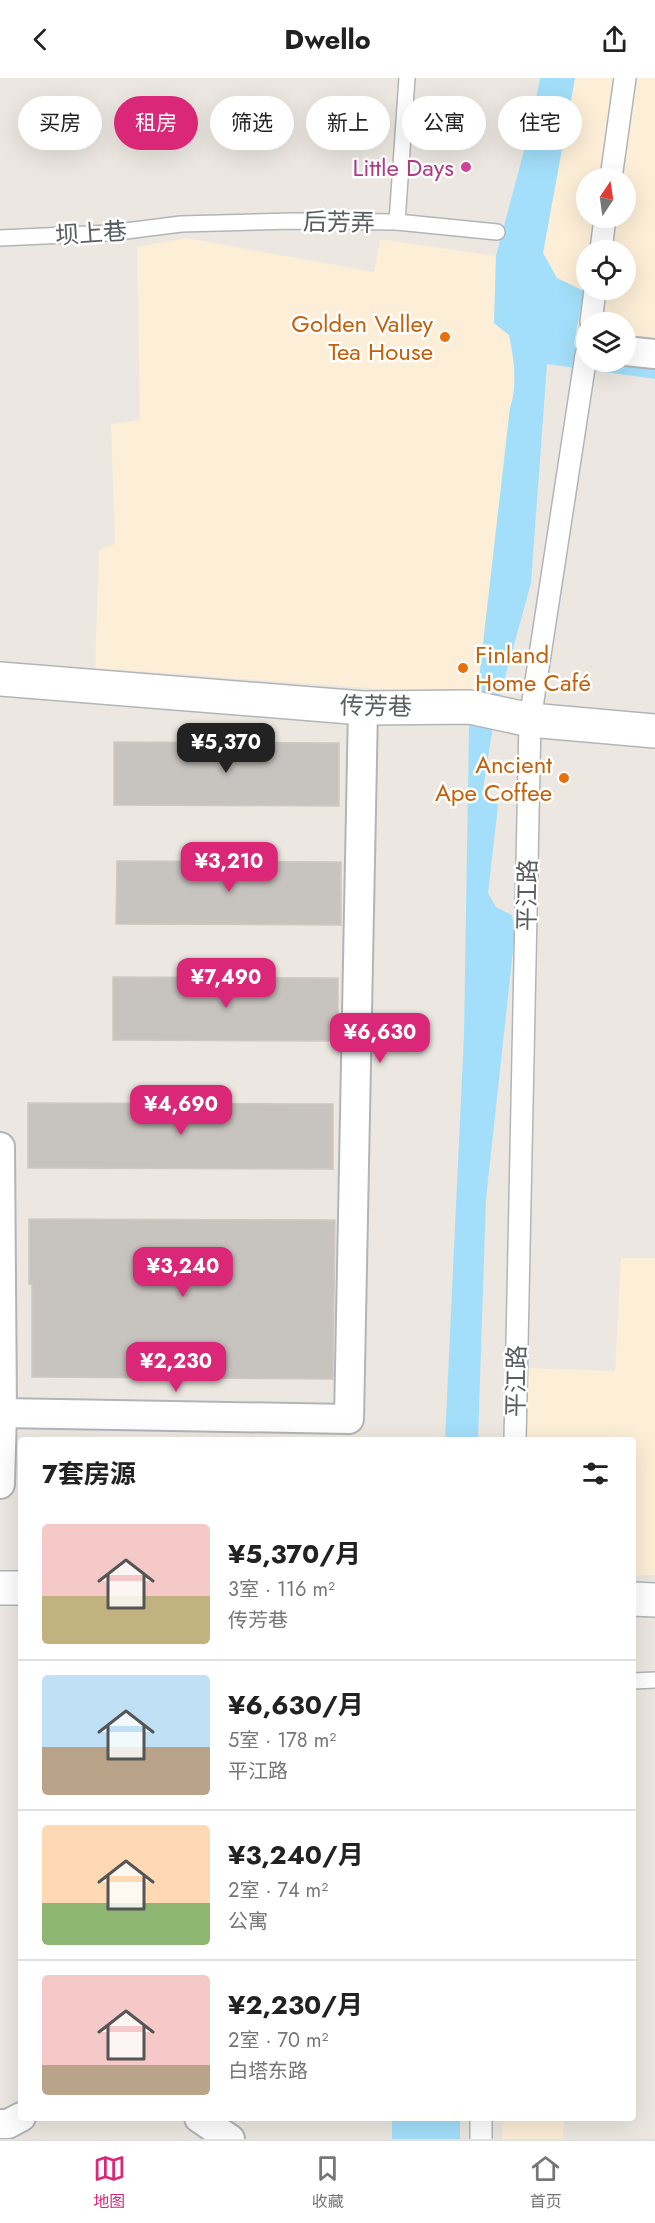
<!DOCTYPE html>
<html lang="zh">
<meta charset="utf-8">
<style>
:root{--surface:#fff;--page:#f2f2f2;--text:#222;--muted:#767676;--line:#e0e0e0;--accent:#db2777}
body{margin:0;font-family:Jost,"Noto Sans SC",sans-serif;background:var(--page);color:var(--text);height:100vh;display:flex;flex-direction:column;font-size:22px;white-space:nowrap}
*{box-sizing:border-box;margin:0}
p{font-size:20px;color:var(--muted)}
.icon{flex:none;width:33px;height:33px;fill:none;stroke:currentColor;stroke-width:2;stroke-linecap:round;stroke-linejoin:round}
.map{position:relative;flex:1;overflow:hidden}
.side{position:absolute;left:18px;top:1359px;width:618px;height:684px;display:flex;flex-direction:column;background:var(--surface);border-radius:6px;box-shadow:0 6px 24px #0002}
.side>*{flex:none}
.guide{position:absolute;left:18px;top:18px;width:620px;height:54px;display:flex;gap:12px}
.needle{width:39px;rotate:13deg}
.controls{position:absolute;left:576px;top:90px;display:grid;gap:12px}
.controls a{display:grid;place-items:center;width:60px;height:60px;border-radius:50%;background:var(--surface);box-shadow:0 6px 24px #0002;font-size:30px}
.price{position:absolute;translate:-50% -51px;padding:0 14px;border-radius:12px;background:var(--accent);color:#fff;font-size:20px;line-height:39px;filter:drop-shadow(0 2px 3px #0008)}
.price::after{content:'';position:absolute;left:50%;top:36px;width:18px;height:14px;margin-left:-9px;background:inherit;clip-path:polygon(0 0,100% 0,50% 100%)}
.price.on{background:#222;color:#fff}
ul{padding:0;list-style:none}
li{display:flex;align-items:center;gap:18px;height:150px;padding:0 24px}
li+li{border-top:2px solid var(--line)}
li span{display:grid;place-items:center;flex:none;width:168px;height:120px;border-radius:6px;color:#555}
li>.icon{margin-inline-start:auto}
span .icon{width:72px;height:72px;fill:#fffc;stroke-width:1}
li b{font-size:26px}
h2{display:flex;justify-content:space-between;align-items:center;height:72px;padding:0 24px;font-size:26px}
.tag{padding:0 21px;border-radius:27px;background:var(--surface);box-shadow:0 6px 24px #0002;font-size:21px;line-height:54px}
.tag.on{background:var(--accent);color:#fff}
header{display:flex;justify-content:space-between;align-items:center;height:78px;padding:0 24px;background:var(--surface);font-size:27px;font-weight:700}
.tabs{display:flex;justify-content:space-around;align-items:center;height:84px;border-top:2px solid var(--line);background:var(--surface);font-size:16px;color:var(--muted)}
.tabs a{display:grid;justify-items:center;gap:3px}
.tabs .on{color:var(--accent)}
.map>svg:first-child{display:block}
.commercial{fill:#fceed7}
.water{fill:#a3dffa}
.building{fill:#c7c3be;stroke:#d0c9c0;stroke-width:1.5}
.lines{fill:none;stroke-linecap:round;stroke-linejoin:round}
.service-casing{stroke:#b2b5b8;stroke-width:18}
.pedestrian-casing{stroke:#b2b5b8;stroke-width:24}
.minor-casing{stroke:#b2b5b8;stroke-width:32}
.tertiary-casing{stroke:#b2b5b8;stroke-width:36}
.secondary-casing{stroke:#b1b5b8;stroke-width:36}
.service{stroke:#fff;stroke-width:15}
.pedestrian{stroke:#fff;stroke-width:21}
.minor{stroke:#fff;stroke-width:28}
.tertiary{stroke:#fff;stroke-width:33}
.secondary{stroke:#fff;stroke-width:33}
.hotel-dot{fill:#d1479c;stroke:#fff;stroke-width:2}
.food-dot{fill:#e8710a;stroke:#fff;stroke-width:2}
.labels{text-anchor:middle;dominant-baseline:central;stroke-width:5;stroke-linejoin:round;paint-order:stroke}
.hotel-label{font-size:24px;fill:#b23c85;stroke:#fff;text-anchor:end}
.street-label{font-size:24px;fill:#5a5e61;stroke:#fff}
.food-label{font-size:24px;fill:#c56008;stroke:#fff;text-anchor:end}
</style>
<header><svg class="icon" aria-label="back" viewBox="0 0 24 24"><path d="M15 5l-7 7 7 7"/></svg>Dwello<svg class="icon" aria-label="share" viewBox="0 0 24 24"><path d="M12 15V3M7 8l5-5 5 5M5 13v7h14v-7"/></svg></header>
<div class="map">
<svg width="655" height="2061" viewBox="0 0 655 2061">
<rect width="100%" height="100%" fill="#ece8e1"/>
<g class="commercial">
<path d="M575 0H616L602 100H586V140H596L591 172H586L584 213 557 200 543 175Z"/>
<path d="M636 0H655V268L626 266V244H598L603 212H626V172H609L614 140H626V100H620Z"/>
<path d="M186 160 374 194 380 161 496 178 494 245 509 257 514 280V318L510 330 477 618 95 590 99 472 115 466 111 346 140 342 137 169Z"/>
<path d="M621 1180H655V1497H633V1362H525V1290L615 1293Z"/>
<path d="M503 2040H564L563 2061H502Z"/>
</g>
<g class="water">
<path d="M540 0H575L543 175 557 200 584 213 574 265 577 272 586 273V284L655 282V301L547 286 531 505 495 636 483 711 485 717 495 720 498 728 488 815 496 829 512 837 515 854 486 1121 478 1362H445L464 957 469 648 477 618 510 330C518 306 514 281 509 257L494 245 496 178 531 46Z"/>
<rect x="392" y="2040" width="68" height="21"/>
</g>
<g class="building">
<path d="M114 664 339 665V728L114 727Z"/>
<path d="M117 783 341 784V847L116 846Z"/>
<path d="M113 899 338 900V963L113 962Z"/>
<path d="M28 1025 333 1026V1091L28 1090Z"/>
<path d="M29 1141 335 1142 333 1301 32 1299V1206H29Z"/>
</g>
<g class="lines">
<defs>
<g id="service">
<path d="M397 144 407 0"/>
<path d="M0 160 110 155 181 146 292 143 397 144 497 154"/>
<path d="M633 1603 655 1602"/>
</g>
<g id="pedestrian">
<path d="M611 100 625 0"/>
<path d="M601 172 605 140"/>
<path d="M591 244 595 212"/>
<path d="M515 1362 530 642 586 277"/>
<path d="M481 2061V2040"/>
</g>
<g id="minor">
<path d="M626 273 655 276"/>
<path d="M0 1069 2 1335 0 1406"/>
<path d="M2 1335 349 1341 363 630"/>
<path d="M199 2040 230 2061"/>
<path d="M0 2046H8L21 2039"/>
</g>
<path id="tertiary" d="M0 601 363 630 470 629 530 642 655 653"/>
<g id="secondary">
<path d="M0 1510H21"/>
<path d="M633 1521 655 1522"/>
</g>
</defs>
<use href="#service" class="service-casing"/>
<use href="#pedestrian" class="pedestrian-casing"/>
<use href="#minor" class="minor-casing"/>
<use href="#tertiary" class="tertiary-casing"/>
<use href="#secondary" class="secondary-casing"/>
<use href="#service" class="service"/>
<use href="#pedestrian" class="pedestrian"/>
<use href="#minor" class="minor"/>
<use href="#tertiary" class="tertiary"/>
<use href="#secondary" class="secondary"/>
</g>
<circle class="hotel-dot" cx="466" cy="89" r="6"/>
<g class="food-dot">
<circle cx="445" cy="259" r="6"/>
<circle cx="463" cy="590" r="6"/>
<circle cx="564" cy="700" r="6"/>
</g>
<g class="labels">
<g class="hotel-label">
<text x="454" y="89">Little Days</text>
</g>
<g class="street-label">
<text transform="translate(339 144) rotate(1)">后芳弄</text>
<text transform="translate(91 155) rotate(-4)">坝上巷</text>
<text transform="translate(376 628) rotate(1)">传芳巷</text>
<text transform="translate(527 817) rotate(-89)">平江路</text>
<text transform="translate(516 1303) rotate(-89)">平江路</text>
</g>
<g class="food-label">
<text x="433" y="245">Golden Valley<tspan x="433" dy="28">Tea House</tspan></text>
<text x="475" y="576" text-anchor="start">Finland<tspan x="475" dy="28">Home Café</tspan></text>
<text x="552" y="686">Ancient<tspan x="552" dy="28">Ape Coffee</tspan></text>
</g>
</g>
</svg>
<div class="controls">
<a><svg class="needle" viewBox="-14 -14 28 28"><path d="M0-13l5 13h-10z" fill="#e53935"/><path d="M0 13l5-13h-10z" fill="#767676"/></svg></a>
<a><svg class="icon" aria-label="locate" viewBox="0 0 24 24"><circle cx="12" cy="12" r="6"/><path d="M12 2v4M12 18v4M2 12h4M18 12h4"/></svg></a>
<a><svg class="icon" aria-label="layers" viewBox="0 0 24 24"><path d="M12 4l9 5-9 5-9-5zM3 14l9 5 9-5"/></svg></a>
</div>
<b class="price on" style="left:226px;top:696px">¥5,370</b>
<b class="price" style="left:229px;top:815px">¥3,210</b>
<b class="price" style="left:226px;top:931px">¥7,490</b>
<b class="price" style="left:380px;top:986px">¥6,630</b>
<b class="price" style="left:181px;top:1058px">¥4,690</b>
<b class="price" style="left:183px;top:1220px">¥3,240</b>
<b class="price" style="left:176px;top:1315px">¥2,230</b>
<div class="guide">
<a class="tag">买房</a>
<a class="tag on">租房</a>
<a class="tag">筛选</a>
<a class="tag">新上</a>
<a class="tag">公寓</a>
<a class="tag">住宅</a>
</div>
<section class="side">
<h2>7套房源<svg class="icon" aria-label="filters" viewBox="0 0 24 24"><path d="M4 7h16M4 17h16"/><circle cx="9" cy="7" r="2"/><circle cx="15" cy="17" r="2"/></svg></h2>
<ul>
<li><span style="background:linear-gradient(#f6c9c9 60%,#c2b280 0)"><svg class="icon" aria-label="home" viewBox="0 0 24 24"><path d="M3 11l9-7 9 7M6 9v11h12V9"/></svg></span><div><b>¥5,370/月</b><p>3室 · 116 m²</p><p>传芳巷</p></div></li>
<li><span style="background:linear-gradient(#bfe0f5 60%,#b9a48a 0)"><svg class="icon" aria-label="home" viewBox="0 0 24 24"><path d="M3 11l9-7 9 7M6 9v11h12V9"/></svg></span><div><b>¥6,630/月</b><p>5室 · 178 m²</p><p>平江路</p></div></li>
<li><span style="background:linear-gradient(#ffd9b3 65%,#8fb573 0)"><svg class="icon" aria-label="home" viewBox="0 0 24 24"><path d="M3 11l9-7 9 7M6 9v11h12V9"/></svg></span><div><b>¥3,240/月</b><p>2室 · 74 m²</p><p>公寓</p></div></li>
<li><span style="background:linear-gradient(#f6c9c9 75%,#b9a48a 0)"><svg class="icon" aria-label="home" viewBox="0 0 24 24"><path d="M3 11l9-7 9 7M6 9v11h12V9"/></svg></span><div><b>¥2,230/月</b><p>2室 · 70 m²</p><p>白塔东路</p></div></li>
</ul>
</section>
</div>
<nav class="tabs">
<a class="on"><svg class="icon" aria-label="map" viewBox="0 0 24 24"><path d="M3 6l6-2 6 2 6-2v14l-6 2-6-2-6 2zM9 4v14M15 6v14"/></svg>地图</a>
<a><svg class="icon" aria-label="saved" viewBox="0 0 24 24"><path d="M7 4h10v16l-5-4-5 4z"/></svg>收藏</a>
<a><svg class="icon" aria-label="home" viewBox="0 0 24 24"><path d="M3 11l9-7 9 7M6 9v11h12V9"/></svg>首页</a>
</nav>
